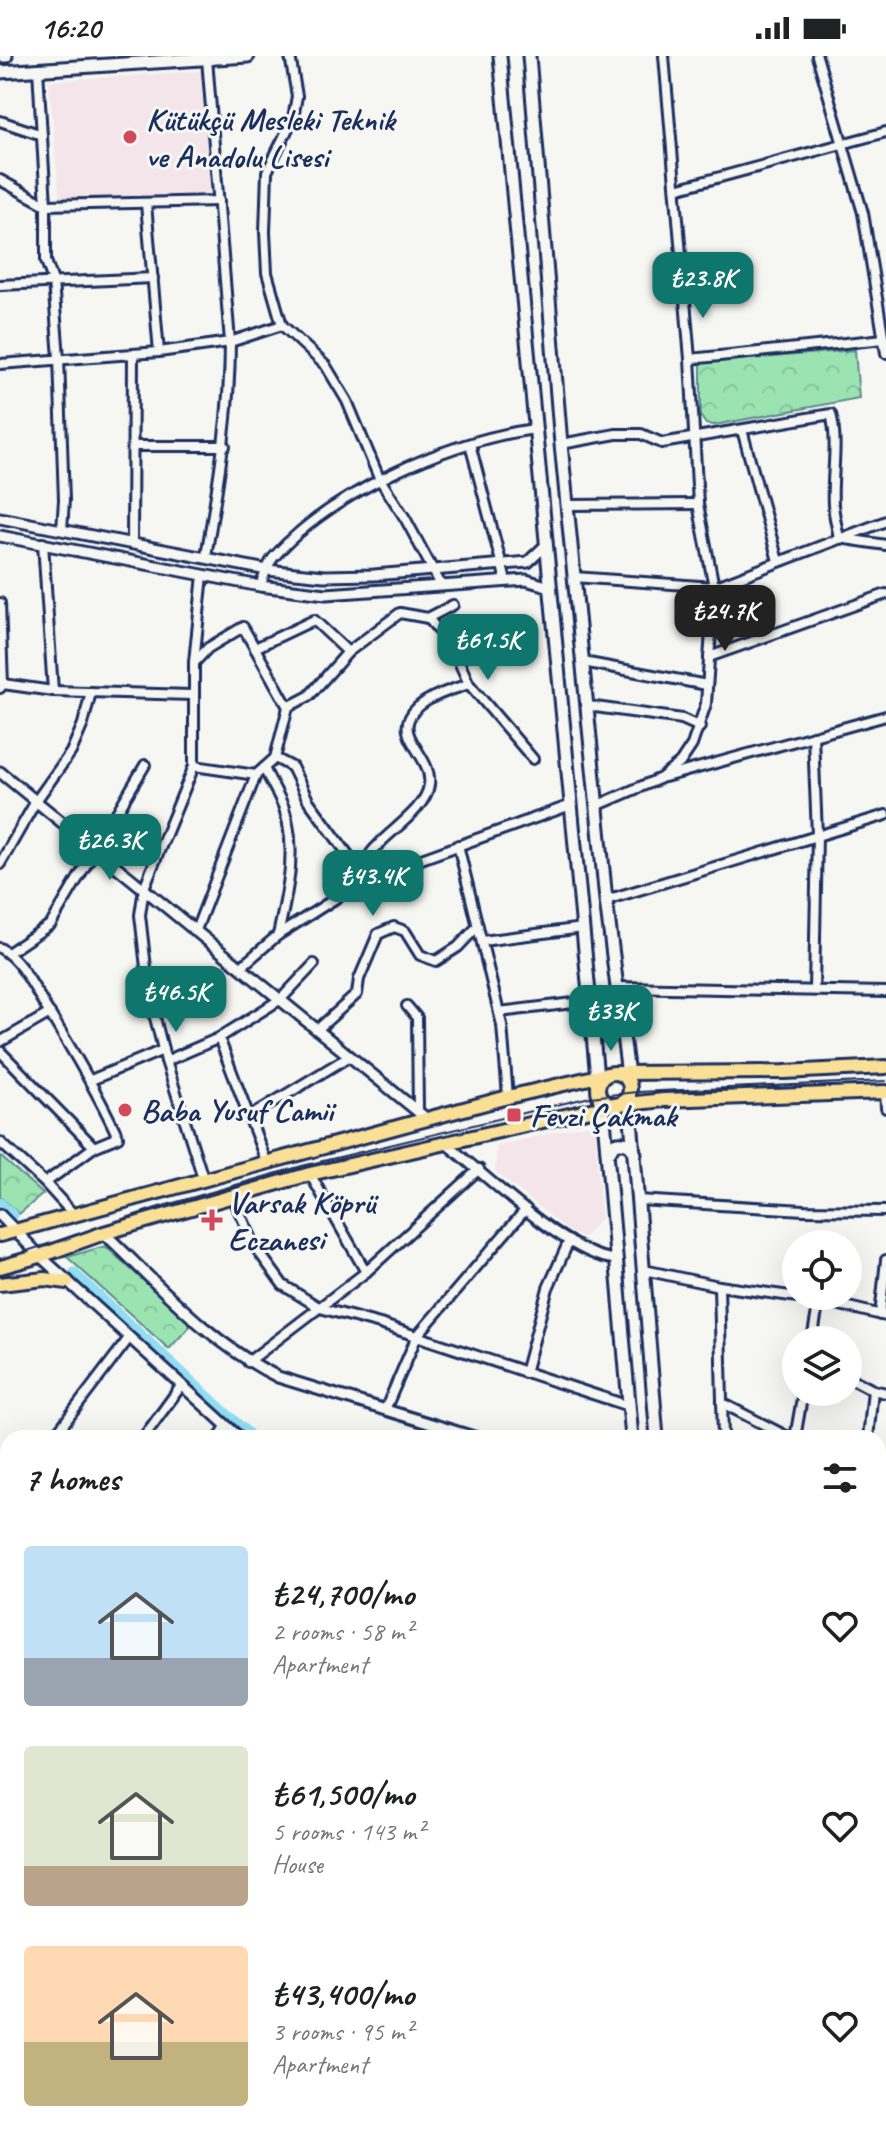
<!DOCTYPE html>
<meta charset="utf-8">
<style>
:root{--surface:#fff;--page:#f2f2f2;--text:#202124;--muted:#757577;--accent:#0f766e}
body{margin:0;font-family:Caveat,sans-serif;background:var(--page);color:var(--text);height:100vh;display:flex;flex-direction:column;font-size:30px;white-space:nowrap}
*{box-sizing:border-box;margin:0}
p{font-size:26px;color:var(--muted)}
.icon{flex:none;width:44px;height:44px;fill:none;stroke:currentColor;stroke-width:2;stroke-linecap:round;stroke-linejoin:round}
.map{position:relative;flex:1;overflow:hidden}
.sheet{position:absolute;left:0px;top:1374px;width:886px;height:712px;display:flex;flex-direction:column;background:var(--surface);border-radius:24px 24px 0 0;box-shadow:0 8px 32px #0002}
.sheet>*{flex:none}
.buttons{position:absolute;left:782px;top:1174px;display:grid;gap:16px}
.buttons a{display:grid;place-items:center;width:80px;height:80px;border-radius:50%;background:var(--surface);box-shadow:0 8px 32px #0002;font-size:40px}
.price{position:absolute;translate:-50% -68px;padding:0 18px;border-radius:16px;background:var(--accent);color:#fff;font-size:26px;line-height:52px;filter:drop-shadow(0 2px 4px #0008)}
.price::after{content:'';position:absolute;left:50%;top:48px;width:24px;height:18px;margin-left:-12px;background:inherit;clip-path:polygon(0 0,100% 0,50% 100%)}
.price.selected{background:#222;color:#fff}
ul{padding:0;list-style:none}
li{display:flex;align-items:center;gap:24px;height:200px;padding:0 24px}
li span{display:grid;place-items:center;flex:none;width:224px;height:160px;border-radius:8px;color:#555}
li>.icon{margin-inline-start:auto}
span .icon{width:96px;height:96px;fill:#fffc;stroke-width:1}
li b{font-size:34px}
h2{display:flex;justify-content:space-between;align-items:center;height:96px;padding:0 24px;font-size:34px}
.status{display:flex;justify-content:space-between;align-items:center;height:56px;padding:0 40px;background:var(--surface);direction:ltr}
.status svg{height:22px;fill:currentColor}
.map>svg:first-child{display:block}
.built{fill:#f4e5ea}
.forest{fill:url(#forest-crowns);stroke:#5b8a88;stroke-width:2}
.lines{fill:none;stroke-linecap:round;stroke-linejoin:round}
.canal{stroke:#92ddf3;stroke-width:9}
.minor-casing{stroke:#1b2f5e;stroke-width:14}
.tertiary-casing{stroke:#1b2f5e;stroke-width:15}
.secondary-casing{stroke:#1b2f5e;stroke-width:17}
.primary-casing{stroke:#1b2f5e;stroke-width:18}
.minor{stroke:#f6f6f2;stroke-width:8}
.tertiary{stroke:#f6f6f2;stroke-width:9}
.secondary{stroke:#f6f6f2;stroke-width:11}
.primary{stroke:#fadf96;stroke-width:12}
.tram{stroke:#1b2f5e;stroke-width:2}
.poi-dot{fill:#d1495b;stroke:#f6f6f2;stroke-width:3}
.labels{text-anchor:middle;dominant-baseline:central;stroke-width:6;stroke-linejoin:round;paint-order:stroke}
.poi-label{font-size:32px;font-weight:bold;fill:#1b2f5e;stroke:#f6f6f2;text-anchor:start}
</style>
<div class="status"><b>16:20</b><svg viewBox="0 0 49 12"><path d="M0 12V9h3v3zM5 12V6h3v6zM10 12V3h3v9zM15 12V0h3v12zM26 1h20v11H26zM47 4h2v5h-2z"/></svg></div>
<div class="map">
<svg width="886" height="2086" viewBox="0 0 886 2086">
<defs>
<pattern id="forest-crowns" width="20" height="18" patternUnits="userSpaceOnUse" patternTransform="scale(2)"><rect width="20" height="18" fill="#9be4b2"/><path d="M2 6a3 3 0 1 1 6 0M12 15a3 3 0 1 1 6 0" fill="none" stroke="#85c49c"/></pattern>
</defs>
<rect width="100%" height="100%" fill="#f6f6f2"/>
<filter id="ink" filterUnits="userSpaceOnUse"><feTurbulence type="fractalNoise" baseFrequency=".0125" numOctaves="2"/><feDisplacementMap in="SourceGraphic" scale="16" xChannelSelector="R" yChannelSelector="G"/><feConvolveMatrix kernelMatrix="1 2 1 2 8 2 1 2 1" color-interpolation-filters="sRGB"/></filter>
<g filter="url(#ink)">
<g class="built">
<path d="M201 15 211 137 60 150 49 25Z"/>
<path d="M586 1069 595 1072 601 1162 583 1182 570 1176 495 1115 497 1090Z"/>
<path d="M878 1979H886V2086H797L796 2078H878Z"/>
</g>
<g class="forest">
<path d="M855 294 859 342 715 369 706 368 701 361V307Z"/>
<path d="M0 1100 43 1138 19 1158 0 1141Z"/>
<path d="M105 1190 192 1268 169 1293 67 1201Z"/>
</g>
<g class="lines">
<g class="canal">
<path d="M0 1146 14 1159"/>
<path d="M74 1216 254 1382"/>
<path d="M878 1678 886 1684"/>
</g>
<defs>
<g id="minor">
<path d="M290 0 297 40 293 62 267 116 265 176 267 217 282 269 326 310 347 345 379 422 405 462 441 529"/>
<path d="M817 0 863 157 886 297"/>
<path d="M38 13 46 149V205L53 225 59 302 64 444 62 474"/>
<path d="M0 65 42 79"/>
<path d="M0 124 46 149 219 145"/>
<path d="M676 133 886 76"/>
<path d="M146 148 159 296"/>
<path d="M0 229 153 222"/>
<path d="M690 303 884 283"/>
<path d="M0 308 159 296 230 286 282 269"/>
<path d="M742 374 778 505"/>
<path d="M470 388 506 525"/>
<path d="M561 388 616 378H641L662 387 831 358C839 388 831 418 833 449 834 460 837 471 839 482L886 489"/>
<path d="M134 390H225"/>
<path d="M568 449 698 448"/>
<path d="M43 487 53 635"/>
<path d="M132 488 133 298"/>
<path d="M206 500C218 429 230 359 230 286L207 3"/>
<path d="M574 521 714 531 698 448 690 303 664 0"/>
<path d="M260 530C264 521 267 510 273 502 331 436 449 385 534 373"/>
<path d="M0 547 3 628"/>
<path d="M428 562 452 590 469 628 533 703"/>
<path d="M255 592 314 564 348 596"/>
<path d="M709 601 886 538"/>
<path d="M194 606 203 519"/>
<path d="M583 606 707 629"/>
<path d="M0 632 3 628 53 635 192 639"/>
<path d="M588 650 682 663 700 671"/>
<path d="M288 651 309 640 348 596 400 557 428 562 453 549"/>
<path d="M813 680 817 779 814 934"/>
<path d="M275 702 292 711 308 744 366 823"/>
<path d="M194 710 256 719"/>
<path d="M264 712C270 725 279 739 284 752 298 795 287 837 278 879"/>
<path d="M665 721 886 660"/>
<path d="M596 750 661 722 680 707 692 689 706 648 714 531 886 465"/>
<path d="M458 789 502 969 508 1041"/>
<path d="M0 808 36 745 71 696 83 668 91 636"/>
<path d="M366 823C367 816 367 805 370 799 372 794 379 789 382 785 397 770 426 751 429 729 433 702 398 683 410 661 420 642 451 634 469 628"/>
<path d="M606 844 886 759"/>
<path d="M196 874 256 719 275 702 288 651 243 571 208 592 194 607V710L144 832 140 859 149 938 166 1005 203 1122"/>
<path d="M482 885 583 872"/>
<path d="M0 892C21 904 33 930 45 950 72 993 97 1035 118 1081L94 1091 45 1127"/>
<path d="M8 897 51 868 145 709"/>
<path d="M241 911 278 879 366 823 571 749"/>
<path d="M618 931 886 936"/>
<path d="M407 950 417 962 418 1056"/>
<path d="M499 956 590 945"/>
<path d="M318 973 357 938 359 923 378 878 394 871 405 875 420 899 436 905 458 891 478 870"/>
<path d="M219 982 266 1105"/>
<path d="M0 986 50 957"/>
<path d="M0 995 94 1091"/>
<path d="M166 1005 219 982 281 943 314 908"/>
<path d="M91 1024 163 994"/>
<path d="M885 1036 886 1052"/>
<path d="M249 1061 350 1000"/>
<path d="M0 1086 45 1127 75 1160"/>
<path d="M445 1087C482 1115 573 1205 617 1203"/>
<path d="M310 1118 366 1216"/>
<path d="M232 1140 256 1192 283 1229 320 1252 380 1268 629 1350"/>
<path d="M638 1144 804 1154 886 1155"/>
<path d="M644 1214 719 1230 819 1244 886 1260"/>
<path d="M719 1230 723 1382"/>
<path d="M880 1259 886 1204"/>
<path d="M812 1284 819 1244"/>
<path d="M248 1306 366 1216 479 1113"/>
<path d="M525 1317 548 1232 569 1185"/>
<path d="M848 1321 873 1334 886 1337"/>
<path d="M722 1347 790 1382"/>
<path d="M385 1354 417 1280 526 1153"/>
<path d="M53 1382 129 1282"/>
<path d="M143 1382 181 1330"/>
<path d="M219 1382 226 1370"/>
<path d="M795 1382 803 1336"/>
<path d="M868 1382 873 1334"/>
<path d="M0 1432 8 1436"/>
<path d="M0 1451 8 1440"/>
<path d="M0 1527 8 1525"/>
<path d="M878 1538 886 1539"/>
<path d="M0 1582 8 1578"/>
<path d="M0 1649 8 1646"/>
<path d="M878 1660 886 1667"/>
<path d="M878 1689 886 1695"/>
<path d="M878 1722 886 1711"/>
<path d="M0 1749H8"/>
<path d="M878 1813 886 1827"/>
<path d="M0 1825 8 1824"/>
<path d="M0 1850 8 1889"/>
<path d="M878 1874H886"/>
<path d="M0 1964 8 2017"/>
<path d="M878 1968 886 1969"/>
<path d="M0 2060 8 2061"/>
<path d="M76 2078 89 2086"/>
<path d="M166 2078 167 2086"/>
<path d="M273 2078 286 2086"/>
<path d="M530 2078V2086"/>
<path d="M744 2078 758 2086"/>
<path d="M785 2078 786 2086"/>
<path d="M300 2086 303 2078"/>
<path d="M436 2086 437 2078"/>
</g>
<g id="tertiary">
<path d="M0 462 267 514 324 520 374 519 528 506 545 490"/>
<path d="M0 480 260 530 326 538 526 524 550 531"/>
<path d="M0 716 427 1063"/>
<path d="M0 1159 40 1200 240 1382"/>
<path d="M104 1177C159 1229 209 1287 278 1321L477 1382"/>
<path d="M878 1589 886 1595"/>
<path d="M878 1604 886 1610"/>
<path d="M143 2078 144 2086"/>
<path d="M100 2086 101 2078"/>
</g>
<g id="secondary">
<path d="M0 0H6"/>
<path d="M500 0 598 1032"/>
<path d="M529 0 561 388 606 844 629 1027"/>
<path d="M0 16 248 0"/>
<path d="M594 970C602 983 617 982 621 967"/>
<path d="M629 1038 657 1382"/>
<path d="M599 1041 604 1062 632 1382"/>
<path d="M608 1098 614 1088C624 1085 632 1088 635 1098"/>
<path d="M697 2078 698 2086"/>
<path d="M722 2078 723 2086"/>
</g>
<g id="primary">
<circle cx="614" cy="1033" r="16"/>
<path d="M617 1017 784 1016 886 1011"/>
<path d="M618 1049 664 1044 886 1036"/>
<path d="M0 1179 508 1041 607 1018"/>
<path d="M0 1211 40 1200 104 1177 310 1118 613 1049"/>
<path d="M0 1228 45 1223 67 1226"/>
</g>
</defs>
<use href="#minor" class="minor-casing"/>
<use href="#tertiary" class="tertiary-casing"/>
<use href="#secondary" class="secondary-casing"/>
<use href="#primary" class="primary-casing"/>
<use href="#minor" class="minor"/>
<use href="#tertiary" class="tertiary"/>
<use href="#secondary" class="secondary"/>
<use href="#primary" class="primary"/>
<path class="tram" d="M0 1204 156 1152 302 1110 590 1041 637 1036 886 1025"/>
</g>
</g>
<g class="poi-dot">
<circle cx="130" cy="81" r="8"/>
<circle cx="125" cy="1054" r="8"/>
<rect x="506" y="1051" width="16" height="16" rx="4"/>
<path d="M208 1152h8v8h8v8h-8v8h-8v-8h-8v-8h8z"/>
</g>
<g class="labels">
<g class="poi-label">
<text x="146" y="63">Kütükçü Mesleki Teknik<tspan x="146" dy="37">ve Anadolu Lisesi</tspan></text>
<text x="141" y="1054">Baba Yusuf Camii</text>
<text x="530" y="1059">Fevzi Çakmak</text>
<text x="228" y="1146">Varsak Köprü<tspan x="228" dy="37">Eczanesi</tspan></text>
</g>
</g>
</svg>
<div class="buttons">
<a><svg class="icon" aria-label="locate" viewBox="0 0 24 24"><circle cx="12" cy="12" r="6"/><path d="M12 2v4M12 18v4M2 12h4M18 12h4"/></svg></a>
<a><svg class="icon" aria-label="layers" viewBox="0 0 24 24"><path d="M12 4l9 5-9 5-9-5zM3 14l9 5 9-5"/></svg></a>
</div>
<b class="price" style="left:703px;top:264px">₺23.8K</b>
<b class="price selected" style="left:725px;top:597px">₺24.7K</b>
<b class="price" style="left:488px;top:626px">₺61.5K</b>
<b class="price" style="left:110px;top:826px">₺26.3K</b>
<b class="price" style="left:373px;top:862px">₺43.4K</b>
<b class="price" style="left:176px;top:978px">₺46.5K</b>
<b class="price" style="left:611px;top:997px">₺33K</b>
<section class="sheet">
<h2>7 homes<svg class="icon" aria-label="filters" viewBox="0 0 24 24"><path d="M4 7h16M4 17h16"/><circle cx="9" cy="7" r="2"/><circle cx="15" cy="17" r="2"/></svg></h2>
<ul>
<li><span style="background:linear-gradient(#bfe0f5 70%,#9aa5b1 0)"><svg class="icon" aria-label="home" viewBox="0 0 24 24"><path d="M3 11l9-7 9 7M6 9v11h12V9"/></svg></span><div><b>₺24,700/mo</b><p>2 rooms · 58 m²</p><p>Apartment</p></div><svg class="icon" aria-label="heart" viewBox="0 0 24 24"><path d="M12 20l-8-8c-3-5 5-10 8-4 3-6 11-1 8 4z"/></svg></li>
<li><span style="background:linear-gradient(#dfe7d0 75%,#b9a48a 0)"><svg class="icon" aria-label="home" viewBox="0 0 24 24"><path d="M3 11l9-7 9 7M6 9v11h12V9"/></svg></span><div><b>₺61,500/mo</b><p>5 rooms · 143 m²</p><p>House</p></div><svg class="icon" aria-label="heart" viewBox="0 0 24 24"><path d="M12 20l-8-8c-3-5 5-10 8-4 3-6 11-1 8 4z"/></svg></li>
<li><span style="background:linear-gradient(#ffd9b3 60%,#c2b280 0)"><svg class="icon" aria-label="home" viewBox="0 0 24 24"><path d="M3 11l9-7 9 7M6 9v11h12V9"/></svg></span><div><b>₺43,400/mo</b><p>3 rooms · 95 m²</p><p>Apartment</p></div><svg class="icon" aria-label="heart" viewBox="0 0 24 24"><path d="M12 20l-8-8c-3-5 5-10 8-4 3-6 11-1 8 4z"/></svg></li>
</ul>
</section>
</div>
